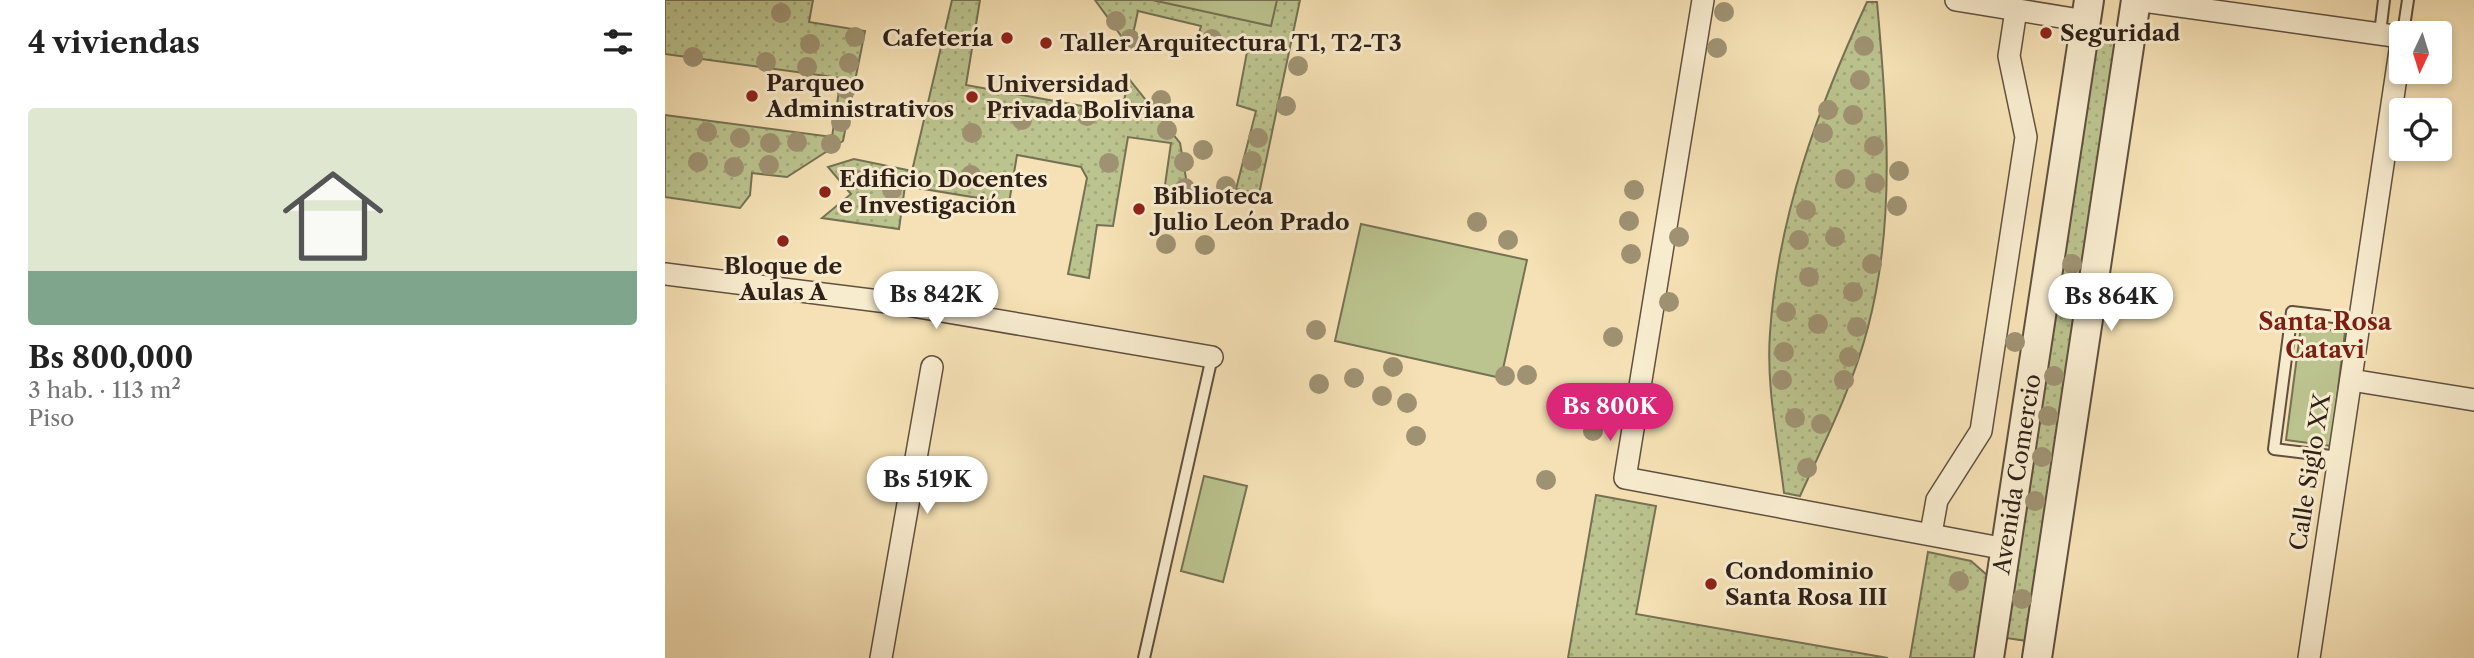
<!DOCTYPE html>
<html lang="es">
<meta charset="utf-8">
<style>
:root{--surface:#fff;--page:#f2f2f2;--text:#222;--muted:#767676;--line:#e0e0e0;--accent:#db2777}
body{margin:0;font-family:"Libre Caslon Text",serif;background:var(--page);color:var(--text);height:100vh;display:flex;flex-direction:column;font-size:26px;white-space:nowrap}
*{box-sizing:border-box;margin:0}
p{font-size:23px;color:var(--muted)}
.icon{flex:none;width:38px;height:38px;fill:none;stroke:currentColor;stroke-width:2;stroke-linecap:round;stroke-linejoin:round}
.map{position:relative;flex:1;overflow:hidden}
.panel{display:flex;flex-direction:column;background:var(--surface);width:665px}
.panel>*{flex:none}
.needle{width:46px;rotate:184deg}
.tools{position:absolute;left:1724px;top:21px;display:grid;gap:14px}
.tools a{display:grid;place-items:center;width:63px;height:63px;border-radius:7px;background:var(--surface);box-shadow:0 4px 10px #0003;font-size:35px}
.price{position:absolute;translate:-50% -60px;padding:0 16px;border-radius:24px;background:#fff;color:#222;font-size:23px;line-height:46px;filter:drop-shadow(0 2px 4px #0008)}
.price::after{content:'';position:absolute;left:50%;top:42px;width:21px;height:16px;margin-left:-10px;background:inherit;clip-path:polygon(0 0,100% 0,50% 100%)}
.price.active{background:var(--accent);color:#fff}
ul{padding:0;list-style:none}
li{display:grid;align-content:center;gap:14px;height:371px;padding:0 28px}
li+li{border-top:2px solid var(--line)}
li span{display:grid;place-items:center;height:217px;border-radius:7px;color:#555}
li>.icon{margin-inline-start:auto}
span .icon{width:126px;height:126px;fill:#fffc;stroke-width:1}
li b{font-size:30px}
h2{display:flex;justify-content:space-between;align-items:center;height:84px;padding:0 28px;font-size:30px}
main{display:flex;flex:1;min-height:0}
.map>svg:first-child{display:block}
.grass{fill:url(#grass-dots);stroke:#757253;stroke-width:2}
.green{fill:#bbc38e;stroke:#757253;stroke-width:2}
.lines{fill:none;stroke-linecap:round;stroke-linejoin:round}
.service-casing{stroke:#60503f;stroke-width:14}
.minor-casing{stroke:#60503f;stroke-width:24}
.tertiary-casing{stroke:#60503f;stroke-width:32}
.service{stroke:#f8eccf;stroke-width:10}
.minor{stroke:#f8eccf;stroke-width:21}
.tertiary{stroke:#f8eccf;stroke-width:28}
.tree{fill:#9f9272}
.poi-dot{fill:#8f2418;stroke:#f8eccf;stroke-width:2.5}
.labels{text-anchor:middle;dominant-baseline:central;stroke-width:6;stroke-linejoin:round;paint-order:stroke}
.poi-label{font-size:23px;font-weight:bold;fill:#2f2018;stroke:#f8eccf;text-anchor:start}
.street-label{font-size:23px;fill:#2f2018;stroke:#f8eccf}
.neighbourhood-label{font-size:24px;font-weight:bold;fill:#7a1f14;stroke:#f8eccf}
</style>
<main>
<section class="panel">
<h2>4 viviendas<svg class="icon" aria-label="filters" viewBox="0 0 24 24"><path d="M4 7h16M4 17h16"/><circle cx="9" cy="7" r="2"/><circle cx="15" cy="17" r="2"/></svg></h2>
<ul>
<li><span style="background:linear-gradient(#dfe7d0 75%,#7fa58c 0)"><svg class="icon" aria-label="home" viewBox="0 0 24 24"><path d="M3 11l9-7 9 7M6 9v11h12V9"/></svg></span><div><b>Bs 800,000</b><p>3 hab. · 113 m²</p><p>Piso</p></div></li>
</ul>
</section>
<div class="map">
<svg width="1809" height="658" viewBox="0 0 1809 658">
<defs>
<pattern id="grass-dots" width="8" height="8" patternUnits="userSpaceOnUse" patternTransform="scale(1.75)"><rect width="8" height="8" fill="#bbc38e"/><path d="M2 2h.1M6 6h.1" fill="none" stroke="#a1a77a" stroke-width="1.8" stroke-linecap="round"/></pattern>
</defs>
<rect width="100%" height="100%" fill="#f5e1b5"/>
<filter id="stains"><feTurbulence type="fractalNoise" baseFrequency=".00286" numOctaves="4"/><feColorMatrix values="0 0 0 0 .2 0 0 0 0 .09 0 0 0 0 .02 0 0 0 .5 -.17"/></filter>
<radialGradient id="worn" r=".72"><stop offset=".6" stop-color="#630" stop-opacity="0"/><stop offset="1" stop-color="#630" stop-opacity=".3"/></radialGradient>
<g class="grass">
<path d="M0 0H148L144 22 200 31 178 141 122 177 87 173 85 195 75 208 0 197V115L167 137 176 78 0 54Z"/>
<path d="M287 0H315L301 85 456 113 464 79 515 143 524 196 499 192 506 143 463 137 448 226 432 225 424 278 403 274 422 178 416 167 352 155 344 203 240 186 234 229 157 218 186 194 163 167 189 159 247 171Z"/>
<path d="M430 0H635L594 194 571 189 591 111 572 105 582 52 532 41 536 26 473 11 465 48Z"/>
<path d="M1202 2H1212C1222 111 1231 221 1203 327 1188 386 1160 441 1135 496L1119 493C1113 441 1101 386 1105 333 1113 215 1153 108 1202 2Z"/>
<path d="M1431 28 1453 30 1362 641 1341 638Z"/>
<path d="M931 495 991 506 971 614 1223 658H903Z"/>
<path d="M1263 552 1306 561 1323 576 1310 658H1245Z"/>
</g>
<g class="green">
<path d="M487 0H612L606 26Z"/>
<path d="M696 224 862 260 836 378 670 341Z"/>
<path d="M1636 326 1680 332 1666 446 1621 440Z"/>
<path d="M539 476 582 486 558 582 516 571Z"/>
</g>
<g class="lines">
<defs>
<g id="service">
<path d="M1715 33 1719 0"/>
<path d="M1738 33 1743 0"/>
<path d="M1674 457 1609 449 1627 312 1695 320"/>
<path d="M479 658 547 357"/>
</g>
<g id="minor">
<path d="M1038 0 960 478 1341 549"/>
<path d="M1291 0 1421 21"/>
<path d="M1471 0 1736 37"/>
<path d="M0 274 230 303 547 357"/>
<path d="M1686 380 1809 400"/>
<path d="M1266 533 1272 500 1316 431 1361 137 1344 56 1351 10"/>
<path d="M216 658 267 367"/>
<path d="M1644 658 1736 44"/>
</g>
<g id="tertiary">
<path d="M1324 658 1424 0"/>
<path d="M1372 658 1471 0"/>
</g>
</defs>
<use href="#service" class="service-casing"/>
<use href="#minor" class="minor-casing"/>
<use href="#tertiary" class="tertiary-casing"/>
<use href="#service" class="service"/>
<use href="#minor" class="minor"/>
<use href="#tertiary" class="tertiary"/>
</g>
<g class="tree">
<circle cx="1059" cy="12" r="10"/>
<circle cx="116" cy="13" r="10"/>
<circle cx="451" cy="21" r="10"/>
<circle cx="190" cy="37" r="10"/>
<circle cx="465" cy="39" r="10"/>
<circle cx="547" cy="39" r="10"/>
<circle cx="145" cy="44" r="10"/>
<circle cx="1199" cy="46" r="10"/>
<circle cx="1052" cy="48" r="10"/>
<circle cx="28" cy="57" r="10"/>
<circle cx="101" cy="62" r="10"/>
<circle cx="184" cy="63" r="10"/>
<circle cx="633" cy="66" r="10"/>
<circle cx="142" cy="67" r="10"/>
<circle cx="1195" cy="80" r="10"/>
<circle cx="181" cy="89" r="10"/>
<circle cx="496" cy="100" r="10"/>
<circle cx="621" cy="106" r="10"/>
<circle cx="1163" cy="110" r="10"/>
<circle cx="1188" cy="115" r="10"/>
<circle cx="422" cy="116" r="10"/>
<circle cx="357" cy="120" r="10"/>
<circle cx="176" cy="122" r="10"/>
<circle cx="502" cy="130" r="10"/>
<circle cx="42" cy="132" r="10"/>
<circle cx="307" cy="133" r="10"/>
<circle cx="1158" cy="133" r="10"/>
<circle cx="75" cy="138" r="10"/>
<circle cx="593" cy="138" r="10"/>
<circle cx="132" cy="142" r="10"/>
<circle cx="105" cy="143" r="10"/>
<circle cx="166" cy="144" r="10"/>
<circle cx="1209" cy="146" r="10"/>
<circle cx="538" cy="150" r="10"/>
<circle cx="587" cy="161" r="10"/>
<circle cx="33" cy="162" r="10"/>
<circle cx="519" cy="162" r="10"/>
<circle cx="444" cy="163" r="10"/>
<circle cx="104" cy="165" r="10"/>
<circle cx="69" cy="167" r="10"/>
<circle cx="1234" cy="171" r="10"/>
<circle cx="306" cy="175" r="10"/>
<circle cx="1180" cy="179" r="10"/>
<circle cx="194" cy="180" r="10"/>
<circle cx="1210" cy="183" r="10"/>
<circle cx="561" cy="186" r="10"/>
<circle cx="520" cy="188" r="10"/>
<circle cx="227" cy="190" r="10"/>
<circle cx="969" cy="190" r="10"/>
<circle cx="1232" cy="206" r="10"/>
<circle cx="1141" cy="210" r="10"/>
<circle cx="964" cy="221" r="10"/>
<circle cx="812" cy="222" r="10"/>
<circle cx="1014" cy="237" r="10"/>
<circle cx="1170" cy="237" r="10"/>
<circle cx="843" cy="240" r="10"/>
<circle cx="1134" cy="240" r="10"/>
<circle cx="501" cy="244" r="10"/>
<circle cx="540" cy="245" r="10"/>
<circle cx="966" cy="254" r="10"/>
<circle cx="1207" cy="264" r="10"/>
<circle cx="1407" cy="264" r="10"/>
<circle cx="1144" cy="277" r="10"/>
<circle cx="1188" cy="292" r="10"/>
<circle cx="1401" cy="300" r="10"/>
<circle cx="1004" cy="302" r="10"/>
<circle cx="1121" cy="312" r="10"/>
<circle cx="1153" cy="324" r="10"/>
<circle cx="1192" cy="327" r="10"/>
<circle cx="651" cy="330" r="10"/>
<circle cx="948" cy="337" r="10"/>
<circle cx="1350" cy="342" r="10"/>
<circle cx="1119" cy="352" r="10"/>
<circle cx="1184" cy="357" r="10"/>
<circle cx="728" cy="367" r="10"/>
<circle cx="862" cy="375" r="10"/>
<circle cx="840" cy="376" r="10"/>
<circle cx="1389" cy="376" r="10"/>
<circle cx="689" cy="378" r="10"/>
<circle cx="1117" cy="380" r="10"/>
<circle cx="1179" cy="380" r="10"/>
<circle cx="654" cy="384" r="10"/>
<circle cx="717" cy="396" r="10"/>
<circle cx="984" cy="398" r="10"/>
<circle cx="742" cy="403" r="10"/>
<circle cx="1383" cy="416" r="10"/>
<circle cx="1130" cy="418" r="10"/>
<circle cx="1156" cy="424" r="10"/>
<circle cx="928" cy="431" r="10"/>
<circle cx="751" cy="436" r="10"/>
<circle cx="1377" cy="457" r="10"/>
<circle cx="1142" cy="468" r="10"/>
<circle cx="881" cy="480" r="10"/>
<circle cx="1370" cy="501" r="10"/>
<circle cx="1294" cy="581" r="10"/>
<circle cx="1357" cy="599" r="10"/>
</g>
<g class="poi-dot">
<circle cx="1381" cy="33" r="7"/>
<circle cx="342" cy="38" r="7"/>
<circle cx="381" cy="43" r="7"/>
<circle cx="87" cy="96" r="7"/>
<circle cx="307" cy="97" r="7"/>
<circle cx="160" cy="192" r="7"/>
<circle cx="474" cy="209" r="7"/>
<circle cx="118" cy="241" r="7"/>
<circle cx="1046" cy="584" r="7"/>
</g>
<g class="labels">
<g class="poi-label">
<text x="1395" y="33">Seguridad</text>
<text x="328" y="38" text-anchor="end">Cafetería</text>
<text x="395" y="43">Taller Arquitectura T1, T2-T3</text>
<text x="101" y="83">Parqueo<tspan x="101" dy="26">Administrativos</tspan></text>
<text x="321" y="84">Universidad<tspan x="321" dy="26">Privada Boliviana</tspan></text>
<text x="174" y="179">Edificio Docentes<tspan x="174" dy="26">e Investigación</tspan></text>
<text x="488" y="196">Biblioteca<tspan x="488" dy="26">Julio León Prado</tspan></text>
<text x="118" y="266" text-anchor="middle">Bloque de<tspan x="118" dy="26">Aulas A</tspan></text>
<text x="1060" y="571">Condominio<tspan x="1060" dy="26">Santa Rosa III</tspan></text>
</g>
<g class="street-label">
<text transform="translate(1645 472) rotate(-81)">Calle Siglo XX</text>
<text transform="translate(1352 474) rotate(-81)">Avenida Comercio</text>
</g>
<g class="neighbourhood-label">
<text x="1660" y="321">Santa Rosa<tspan x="1660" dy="28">Catavi</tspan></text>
</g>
</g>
<rect width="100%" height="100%" filter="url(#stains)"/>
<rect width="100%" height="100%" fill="url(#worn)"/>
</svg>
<div class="tools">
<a><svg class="needle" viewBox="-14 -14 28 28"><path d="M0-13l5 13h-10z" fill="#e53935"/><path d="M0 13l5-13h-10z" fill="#767676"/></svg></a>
<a><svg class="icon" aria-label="locate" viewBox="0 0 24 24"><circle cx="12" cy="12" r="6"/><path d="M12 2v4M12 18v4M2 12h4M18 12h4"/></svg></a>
</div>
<b class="price" style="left:271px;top:331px">Bs 842K</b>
<b class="price" style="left:1446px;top:333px">Bs 864K</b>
<b class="price active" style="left:945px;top:443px">Bs 800K</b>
<b class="price" style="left:262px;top:516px">Bs 519K</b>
</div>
</main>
